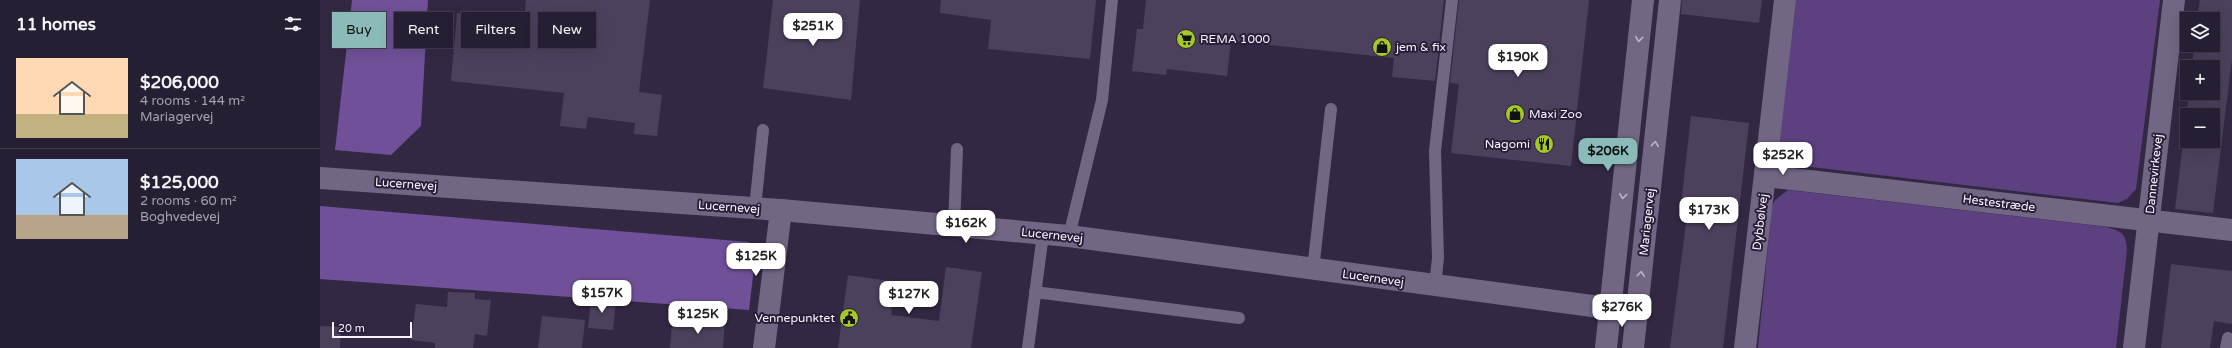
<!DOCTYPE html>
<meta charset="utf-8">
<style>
:root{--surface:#261e32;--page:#2e273a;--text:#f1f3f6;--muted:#a4a2ac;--line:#423c4d;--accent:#8bbbb9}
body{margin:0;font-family:"Varela Round",sans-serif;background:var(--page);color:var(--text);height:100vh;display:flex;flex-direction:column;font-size:15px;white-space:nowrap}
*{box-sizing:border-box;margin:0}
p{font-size:13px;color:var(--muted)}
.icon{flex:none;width:22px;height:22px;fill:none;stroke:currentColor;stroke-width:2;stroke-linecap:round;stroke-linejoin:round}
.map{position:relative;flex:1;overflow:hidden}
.side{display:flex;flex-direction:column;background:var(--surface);width:320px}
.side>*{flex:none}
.hud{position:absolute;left:12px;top:12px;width:380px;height:36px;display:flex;gap:8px}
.tools{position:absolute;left:1860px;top:12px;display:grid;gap:8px}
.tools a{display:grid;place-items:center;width:40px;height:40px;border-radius:0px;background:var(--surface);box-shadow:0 4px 16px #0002,0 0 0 1px var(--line);font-size:20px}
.scale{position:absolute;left:12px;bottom:10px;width:80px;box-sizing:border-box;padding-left:4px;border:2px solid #f7f3fe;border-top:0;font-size:11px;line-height:14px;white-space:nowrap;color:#f7f3fe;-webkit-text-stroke:3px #291e38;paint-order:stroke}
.price{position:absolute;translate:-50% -34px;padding:0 9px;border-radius:8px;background:#fff;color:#222;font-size:13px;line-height:26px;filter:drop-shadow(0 1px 2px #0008)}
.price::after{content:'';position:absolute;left:50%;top:24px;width:12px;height:9px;margin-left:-6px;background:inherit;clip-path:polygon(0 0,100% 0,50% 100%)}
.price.selected{background:var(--accent);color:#111}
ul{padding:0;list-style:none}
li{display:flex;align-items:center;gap:12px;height:100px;padding:0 16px}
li+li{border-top:1px solid var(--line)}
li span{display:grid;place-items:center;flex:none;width:112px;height:80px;border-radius:0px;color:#555}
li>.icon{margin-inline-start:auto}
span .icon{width:48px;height:48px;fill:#fffc;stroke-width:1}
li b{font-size:17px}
h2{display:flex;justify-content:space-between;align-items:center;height:48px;padding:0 16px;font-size:17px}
.pill{padding:0 14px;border-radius:0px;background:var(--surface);box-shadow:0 4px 16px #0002,0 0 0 1px var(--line);font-size:14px;line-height:36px}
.pill.selected{background:var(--accent);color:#111}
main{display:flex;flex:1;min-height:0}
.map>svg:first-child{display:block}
.green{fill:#5c4080}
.forest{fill:#705199}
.building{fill:#4c415d;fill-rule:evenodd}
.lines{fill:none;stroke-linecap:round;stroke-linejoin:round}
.service{stroke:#716684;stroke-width:12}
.minor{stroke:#716684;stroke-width:22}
.tertiary{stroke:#716684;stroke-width:22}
.oneway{stroke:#bbb4c7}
.labels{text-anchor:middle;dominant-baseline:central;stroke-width:4;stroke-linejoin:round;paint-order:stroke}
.poi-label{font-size:12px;fill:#f7f3fe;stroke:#291e38;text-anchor:start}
.street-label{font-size:12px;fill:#f7f3fe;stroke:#291e38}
</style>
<main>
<section class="side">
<h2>11 homes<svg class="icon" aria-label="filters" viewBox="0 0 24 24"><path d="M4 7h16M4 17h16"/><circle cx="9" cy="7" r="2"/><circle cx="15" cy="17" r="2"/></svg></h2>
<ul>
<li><span style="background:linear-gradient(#ffd9b3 70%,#c2b280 0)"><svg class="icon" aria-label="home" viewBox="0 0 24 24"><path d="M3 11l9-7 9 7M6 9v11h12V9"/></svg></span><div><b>$206,000</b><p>4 rooms · 144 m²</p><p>Mariagervej</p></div></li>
<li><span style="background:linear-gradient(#a9c7e8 70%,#b9a48a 0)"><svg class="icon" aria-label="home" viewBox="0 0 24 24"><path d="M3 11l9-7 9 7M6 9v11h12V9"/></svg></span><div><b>$125,000</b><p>2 rooms · 60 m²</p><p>Boghvedevej</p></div></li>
</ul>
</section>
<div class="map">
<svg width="1912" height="348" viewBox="0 0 1912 348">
<rect width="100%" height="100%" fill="#332843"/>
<g class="green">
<path d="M1476 0H1840L1816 189 1807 199 1798 203 1483 166C1468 161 1462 157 1459 141Z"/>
<path d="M1468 190 1787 227C1802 232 1806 233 1807 250L1796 348H1438L1452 206 1455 200Z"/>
</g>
<g class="forest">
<path d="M32 0H108L101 126 71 155 15 150Z"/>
<path d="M0 206 429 242 435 259 429 310 0 279Z"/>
</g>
<g class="building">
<path d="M206 0H330L319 92 342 95 337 136 314 134 315 123 268 117 266 129 240 126 244 93 131 81 137 13 204 21Z"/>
<path d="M453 0H540L531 100 443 88Z"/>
<path d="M621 0H776L770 59 668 49 671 20 620 13Z"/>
<path d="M826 0H1124L1115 81 1072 77 1074 58 911 41 907 76 847 69 846 75 812 71 817 29H823Z"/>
<path d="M1139 0H1269L1251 166 1131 153 1139 84 1130 83Z"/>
<path d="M1362 0H1442L1439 23 1361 14Z"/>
<path d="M1880 0H1912V59L1893 213 1855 209 1869 93H1893V67H1872L1874 45H1893V19H1877ZM1867 115H1893V141H1867Z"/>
<path d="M1371 116 1429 123 1403 348H1350L1367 215 1360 214Z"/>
<path d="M1851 264 1912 271V324L1894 321 1890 348H1841Z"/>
<path d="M626 267 662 272 651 348H518L528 275 576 282 571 315 619 321Z"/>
<path d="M128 292 155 293V299L171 300 167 336 155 334 153 348H115V343L91 340 96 304 127 307Z"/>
<path d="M271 298 296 301 293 330 268 328Z"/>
<path d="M222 316 265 320 262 348H218Z"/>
<path d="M384 321 405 322 403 348H350L352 323 384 324Z"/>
<path d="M0 326 21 327 20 348H0Z"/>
</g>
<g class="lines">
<g class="service">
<path d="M435 208 443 130"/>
<path d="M634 226 637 149"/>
<path d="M749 236 782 100 792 0"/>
<path d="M993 270 1011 109"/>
<path d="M1115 286 1118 258 1115 151 1132 0"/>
<path d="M715 292 919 318"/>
<path d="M708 348 723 234"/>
<path d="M1906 348 1908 338"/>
</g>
<g class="minor">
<path d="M1446 176 1912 230"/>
<path d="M0 178 461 210 749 236 1317 312"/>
<path d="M444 348 461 210"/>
<path d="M1425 348 1465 0"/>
<path d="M1814 348 1854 0"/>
</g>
<g class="tertiary">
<path d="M1286 348 1323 0"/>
<path d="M1313 348 1350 0"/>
</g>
</g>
<defs><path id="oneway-chevron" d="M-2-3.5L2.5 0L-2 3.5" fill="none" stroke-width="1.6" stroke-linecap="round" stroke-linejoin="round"/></defs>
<g class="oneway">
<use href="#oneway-chevron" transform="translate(1319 39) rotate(96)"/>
<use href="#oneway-chevron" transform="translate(1335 144) rotate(-84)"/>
<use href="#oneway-chevron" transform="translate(1303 196) rotate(96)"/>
<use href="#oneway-chevron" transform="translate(1321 274) rotate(-84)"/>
</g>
<defs>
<symbol id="supermarket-disc" viewBox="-11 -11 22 22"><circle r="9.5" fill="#a4c824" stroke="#291e38"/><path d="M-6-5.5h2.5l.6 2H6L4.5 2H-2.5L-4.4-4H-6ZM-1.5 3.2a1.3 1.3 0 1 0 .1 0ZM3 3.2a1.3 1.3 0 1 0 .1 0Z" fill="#111"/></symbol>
<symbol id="shop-disc" viewBox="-11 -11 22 22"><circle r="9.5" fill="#a4c824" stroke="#291e38"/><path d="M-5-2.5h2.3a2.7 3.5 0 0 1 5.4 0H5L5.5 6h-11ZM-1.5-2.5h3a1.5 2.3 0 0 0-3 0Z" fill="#111"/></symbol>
<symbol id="restaurant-disc" viewBox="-11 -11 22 22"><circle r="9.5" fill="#a4c824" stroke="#291e38"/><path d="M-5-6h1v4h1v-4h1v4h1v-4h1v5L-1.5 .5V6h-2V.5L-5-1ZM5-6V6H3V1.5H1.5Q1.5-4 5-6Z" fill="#111"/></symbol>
<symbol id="civic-disc" viewBox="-11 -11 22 22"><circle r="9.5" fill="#a4c824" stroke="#291e38"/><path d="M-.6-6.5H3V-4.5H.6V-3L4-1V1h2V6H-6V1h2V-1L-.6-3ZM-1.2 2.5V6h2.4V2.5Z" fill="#111"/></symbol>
</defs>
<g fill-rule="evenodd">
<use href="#supermarket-disc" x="855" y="28" width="22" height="22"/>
<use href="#shop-disc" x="1051" y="36" width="22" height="22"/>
<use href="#shop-disc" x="1184" y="103" width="22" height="22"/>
<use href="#restaurant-disc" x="1213" y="133" width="22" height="22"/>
<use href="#civic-disc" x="518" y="307" width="22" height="22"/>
</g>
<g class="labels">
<g class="poi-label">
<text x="880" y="39">REMA 1000</text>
<text x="1076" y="47">jem &amp; fix</text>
<text x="1209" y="114">Maxi Zoo</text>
<text x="1210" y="144" text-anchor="end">Nagomi</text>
<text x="515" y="318" text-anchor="end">Vennepunktet</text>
</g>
<g class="street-label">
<text transform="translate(1834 174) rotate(-84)">Dannevirkevej</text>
<text transform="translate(86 184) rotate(4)">Lucernevej</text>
<text transform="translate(1679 203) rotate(7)">Hestestræde</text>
<text transform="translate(409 207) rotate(4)">Lucernevej</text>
<text transform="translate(1327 222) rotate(-84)">Mariagervej</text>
<text transform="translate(1440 222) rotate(-83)">Dybbølvej</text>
<text transform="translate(732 235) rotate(6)">Lucernevej</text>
<text transform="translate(1053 278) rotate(8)">Lucernevej</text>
</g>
</g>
</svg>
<div class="tools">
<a><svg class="icon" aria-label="layers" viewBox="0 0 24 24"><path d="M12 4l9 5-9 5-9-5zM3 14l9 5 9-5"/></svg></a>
<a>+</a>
<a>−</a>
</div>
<div class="scale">20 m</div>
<b class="price" style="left:493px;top:47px">$251K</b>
<b class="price" style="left:1198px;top:78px">$190K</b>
<b class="price selected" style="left:1288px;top:172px">$206K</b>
<b class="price" style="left:1463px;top:176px">$252K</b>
<b class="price" style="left:1389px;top:231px">$173K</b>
<b class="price" style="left:646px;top:244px">$162K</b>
<b class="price" style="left:436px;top:277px">$125K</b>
<b class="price" style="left:282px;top:314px">$157K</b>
<b class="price" style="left:589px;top:315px">$127K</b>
<b class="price" style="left:1302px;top:328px">$276K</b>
<b class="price" style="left:378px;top:335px">$125K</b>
<div class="hud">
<a class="pill selected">Buy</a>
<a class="pill">Rent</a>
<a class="pill">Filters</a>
<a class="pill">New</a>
</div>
</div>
</main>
